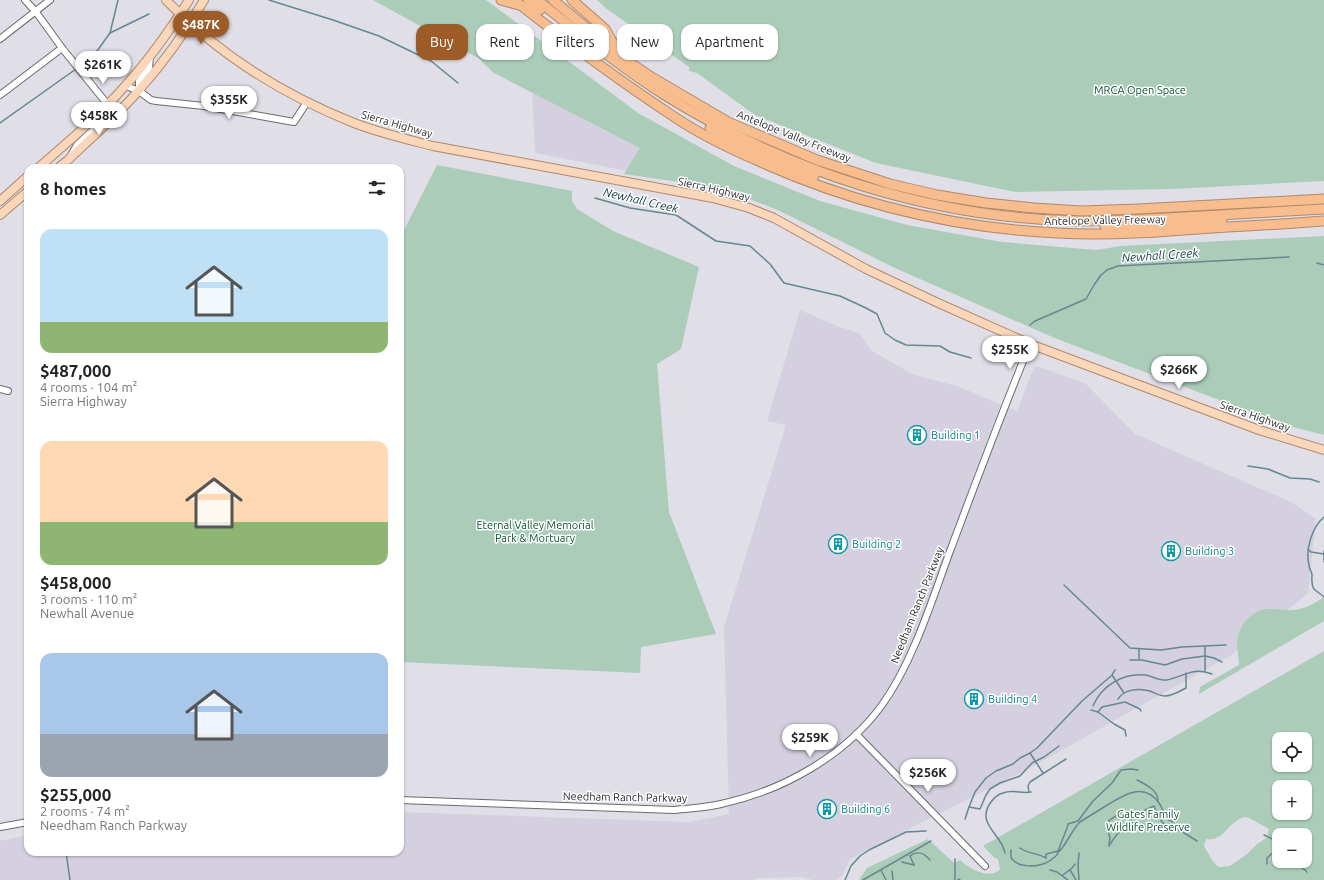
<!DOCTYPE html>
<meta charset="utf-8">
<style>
:root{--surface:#fff;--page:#f2f2f2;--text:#222;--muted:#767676;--accent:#9d5c27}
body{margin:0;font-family:Ubuntu,sans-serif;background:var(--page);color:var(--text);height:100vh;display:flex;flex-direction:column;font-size:15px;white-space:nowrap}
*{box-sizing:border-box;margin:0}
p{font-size:13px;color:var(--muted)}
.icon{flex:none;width:22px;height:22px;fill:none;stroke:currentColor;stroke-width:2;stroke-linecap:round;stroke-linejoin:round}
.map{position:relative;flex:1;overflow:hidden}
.side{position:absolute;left:24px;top:164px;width:380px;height:692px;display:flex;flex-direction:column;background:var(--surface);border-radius:12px;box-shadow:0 1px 3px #0004}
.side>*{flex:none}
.guide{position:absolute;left:416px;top:24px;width:380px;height:36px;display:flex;gap:8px}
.fabs{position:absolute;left:1272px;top:732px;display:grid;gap:8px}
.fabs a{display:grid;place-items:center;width:40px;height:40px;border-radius:8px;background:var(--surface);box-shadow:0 1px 3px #0004;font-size:20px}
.price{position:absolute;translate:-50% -34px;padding:0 9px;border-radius:14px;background:#fff;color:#222;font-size:13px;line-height:26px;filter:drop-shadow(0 1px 2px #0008)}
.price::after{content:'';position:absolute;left:50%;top:24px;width:12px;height:9px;margin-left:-6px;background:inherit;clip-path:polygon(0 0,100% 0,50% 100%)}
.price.selected{background:var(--accent);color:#fff}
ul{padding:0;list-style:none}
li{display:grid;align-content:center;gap:8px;height:212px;padding:0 16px}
li span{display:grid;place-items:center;height:124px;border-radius:12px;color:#555}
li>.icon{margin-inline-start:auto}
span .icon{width:72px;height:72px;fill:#fffc;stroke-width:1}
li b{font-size:17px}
h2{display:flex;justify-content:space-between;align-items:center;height:48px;padding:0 16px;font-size:17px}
.pill{padding:0 14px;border-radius:12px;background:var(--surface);box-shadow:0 1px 3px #0004;font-size:14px;line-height:36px}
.pill.selected{background:var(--accent);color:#fff}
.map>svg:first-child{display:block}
.built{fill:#d5d0df}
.green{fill:#abccb8;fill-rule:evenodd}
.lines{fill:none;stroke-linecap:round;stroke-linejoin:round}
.stream{stroke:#668791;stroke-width:1.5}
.minor-casing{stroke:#6c6a71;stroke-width:8}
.major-casing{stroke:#af896b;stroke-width:10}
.highway-casing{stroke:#af896b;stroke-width:11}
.minor{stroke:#fff;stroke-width:6}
.major{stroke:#fad7bb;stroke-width:8}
.highway{stroke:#f7bd8e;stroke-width:9}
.labels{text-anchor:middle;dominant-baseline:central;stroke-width:3;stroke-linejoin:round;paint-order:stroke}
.park-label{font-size:11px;fill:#0c5234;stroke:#fff}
.street-label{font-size:11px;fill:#29282b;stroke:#fff}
.culture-label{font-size:11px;fill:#0d838f;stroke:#fff;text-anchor:start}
.water-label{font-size:12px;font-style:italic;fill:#103c47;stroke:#fff}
</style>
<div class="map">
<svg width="1324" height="880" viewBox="0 0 1324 880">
<rect width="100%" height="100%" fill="#e0dee6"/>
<g class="built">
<path d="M532 91 641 148 628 171 535 153Z"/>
<path d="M800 310 837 326 859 333 872 351 914 375 957 386 1017 411 1034 367H1040L1086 384 1135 434 1293 503 1316 519 1308 593 1233 654 1039 763 850 859 842 876 836 880H812L803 877 759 878 753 880H0V841L28 835V852H400V812L689 822 729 814 724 627 786 425 767 421Z"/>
</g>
<g class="green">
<path d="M373 0H486L638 113 734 166 820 201 907 225 1002 242 1096 250 1121 246 1324 236V435L1286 425 1057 339 895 268 780 211 727 190 701 185 624 174 640 148 494 73 478 58Z"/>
<path d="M597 0H1324V181L1172 189 1015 192 876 163 755 115 697 73 689 71V67L607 9Z"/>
<path d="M437 165 572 191V201L577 209 613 231 699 267 681 349 657 364 669 512 716 634 641 647 640 673 400 662V238Z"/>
<path d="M1324 597V621L1199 694 1200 687 1239 665C1239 658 1237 651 1237 644 1238 627 1249 612 1266 609 1275 608 1284 611 1293 610 1305 609 1314 604 1324 597Z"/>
<path d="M1324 651V880H859L867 868 928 839 954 863 960 860C970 870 991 880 1000 869L998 859 995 858 983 846ZM1279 739H1305V765H1279ZM1279 787H1305V813H1279ZM1246 817 1249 818 1269 829 1267 837 1265 839 1257 844 1247 854 1230 866 1220 867 1217 866 1212 860 1204 846 1206 839C1225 842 1229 819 1246 817ZM1279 835H1305V861H1279Z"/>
</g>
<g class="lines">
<g class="stream">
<path d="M269 0 333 20 379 36 431 61 458 83"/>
<path d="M110 33 118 0"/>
<path d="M79 67 92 58 110 33 149 14"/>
<path d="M0 123 76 69"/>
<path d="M595 198 630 208 676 215 716 241 750 246 770 264 784 283 840 296 866 308 877 314 885 333 895 340 906 345 940 346 950 352 971 358"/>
<path d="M1317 263 1324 265"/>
<path d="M1030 325 1035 321 1086 299 1094 285 1101 275 1107 270 1118 266 1289 257"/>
<path d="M1248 466 1268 469 1290 478 1310 479 1319 482"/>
<path d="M1324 517C1312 527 1305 550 1309 565 1309 568 1311 571 1312 574 1312 579 1311 585 1314 589 1317 592 1321 594 1324 597"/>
<path d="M1309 550 1311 552 1324 554"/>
<path d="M1324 551V562"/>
<path d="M1064 585 1130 648 1161 650 1182 647 1226 645"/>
<path d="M1139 659V649"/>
<path d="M1130 660H1142L1165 665 1182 659 1205 656 1214 658 1222 662"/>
<path d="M1115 670 1112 675 1124 693"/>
<path d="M1205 671V647"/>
<path d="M1118 699C1124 689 1139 688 1150 691 1155 693 1160 696 1165 696 1172 696 1180 691 1186 688V673"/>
<path d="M1093 706C1102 685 1123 673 1145 675 1152 676 1160 681 1167 680 1183 677 1193 666 1212 674"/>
<path d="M1091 710 1098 712 1114 724 1125 730 1126 736"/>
<path d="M1098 712 1102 707 1125 702 1140 709 1141 711"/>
<path d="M1030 753 1043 773"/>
<path d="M1137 780C1145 784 1158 790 1158 801"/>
<path d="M1029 792 1028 786 1030 782 1066 759"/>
<path d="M969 807 975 792 986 778 996 771 1013 764 1020 758 1030 753 1037 748 1082 701 1111 676"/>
<path d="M965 819 969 807 980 809 986 795 990 789 1000 783 1020 776 1032 763 1044 757 1059 746"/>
<path d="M1264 835 1279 842"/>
<path d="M1284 835 1285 834"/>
<path d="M1109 844 1110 838 1106 823C1114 817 1127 806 1137 814"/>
<path d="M1109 846C1119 829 1136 813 1154 806L1159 818 1164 824 1181 831 1197 841"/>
<path d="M1020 848C1028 854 1038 853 1046 858V854L1058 851 1067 828 1068 824 1078 821 1093 801 1112 783 1121 770 1131 769 1138 770"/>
<path d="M1011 850C1011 853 1010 857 1012 859 1018 867 1034 867 1043 864 1049 862 1054 858 1058 854"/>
<path d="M66 852 70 880"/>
<path d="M1005 853C1002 834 975 824 991 802 994 798 998 794 1003 793 1012 789 1022 794 1031 792"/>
<path d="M1057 853C1064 850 1072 829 1080 822 1088 817 1096 812 1104 807 1121 797 1143 780 1159 803 1165 811 1163 819 1173 822"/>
<path d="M910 856C918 850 924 853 930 860"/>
<path d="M910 856 914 865"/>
<path d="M1295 861 1307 872"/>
<path d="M902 862 914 865"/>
<path d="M1267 864V858L1276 850 1279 841"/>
<path d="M881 870 886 880"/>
<path d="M1050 870 1057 872 1068 880"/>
<path d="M1070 870 1076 880"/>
<path d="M892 871 893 880"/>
<path d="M1063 875 1072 868 1075 864"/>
<path d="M958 879 960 880"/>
<path d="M845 880 851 866 860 856 869 850 906 832 926 831"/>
<path d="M863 880 931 841"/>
<path d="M955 880V859"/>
<path d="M1079 880 1078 865 1079 853"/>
</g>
<defs>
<g id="minor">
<path d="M25 0 36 12 62 48 108 105 107 117 77 145 71 155"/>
<path d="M0 39 50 0"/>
<path d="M126 86 139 91 151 100 156 101 204 106 294 122 307 102"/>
<path d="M139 91V81L149 68 150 56"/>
<path d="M0 95 62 48"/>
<path d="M0 389 8 391"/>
<path d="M856 734 985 866"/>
<path d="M400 800 674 810C689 808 705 808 721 804 782 791 845 756 882 705 913 662 932 600 950 551 976 482 1002 412 1030 344"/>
<path d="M0 827 28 822"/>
</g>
<g id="major">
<path d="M166 0C218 54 284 95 354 123 380 133 406 139 433 146L713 198 749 208 774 218 866 269 936 302 1030 344 1259 430 1324 450"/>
<path d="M38 168C68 142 99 116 125 86 149 60 170 30 189 0"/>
<path d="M58 168 68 160C92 137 119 114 140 89 164 62 186 31 204 0"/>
<path d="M0 201 28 176"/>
<path d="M0 215 28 191"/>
</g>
<g id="highway">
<path d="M501 0 519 5"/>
<path d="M514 0C566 41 618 80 673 116 698 133 726 147 754 159 850 203 952 228 1058 233 1109 236 1160 232 1211 228 1248 226 1286 224 1324 221"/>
<path d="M528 0 540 10"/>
<path d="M537 0C578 32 619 66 663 94 788 172 930 218 1079 221 1114 221 1149 219 1184 217 1231 214 1277 212 1324 209"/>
<path d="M553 0 620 56 653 78 728 122 817 160 890 184 937 195 986 203 1034 208 1082 211 1138 209 1324 199"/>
<path d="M572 0 605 29 616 49"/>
<path d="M710 128 755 152 814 176"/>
<path d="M1105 226 1222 221"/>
</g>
</defs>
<use href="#minor" class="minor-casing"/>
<use href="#major" class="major-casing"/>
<use href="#highway" class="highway-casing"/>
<use href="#minor" class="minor"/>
<use href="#major" class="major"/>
<use href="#highway" class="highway"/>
</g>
<defs>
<symbol id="building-ring" viewBox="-11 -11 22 22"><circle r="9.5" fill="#fff" stroke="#0f9aa8" stroke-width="1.5"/><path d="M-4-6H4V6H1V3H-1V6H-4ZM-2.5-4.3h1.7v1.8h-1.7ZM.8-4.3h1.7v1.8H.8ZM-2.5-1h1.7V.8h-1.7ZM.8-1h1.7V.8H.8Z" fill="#0f9aa8"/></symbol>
</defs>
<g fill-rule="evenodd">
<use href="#building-ring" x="906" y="424" width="22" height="22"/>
<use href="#building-ring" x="827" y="533" width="22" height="22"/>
<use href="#building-ring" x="1160" y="540" width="22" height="22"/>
<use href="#building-ring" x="963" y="688" width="22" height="22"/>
<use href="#building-ring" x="816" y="798" width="22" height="22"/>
</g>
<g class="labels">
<g class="park-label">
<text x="1140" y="90">MRCA Open Space</text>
<text x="535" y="525">Eternal Valley Memorial<tspan x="535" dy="13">Park &amp; Mortuary</tspan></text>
<text x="1148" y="814">Gates Family<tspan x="1148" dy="13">Wildlife Preserve</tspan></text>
</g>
<g class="street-label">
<text transform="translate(397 124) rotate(16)">Sierra Highway</text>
<text transform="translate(794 136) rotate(22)">Antelope Valley Freeway</text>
<text transform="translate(714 189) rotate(13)">Sierra Highway</text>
<text transform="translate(1105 220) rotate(-1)">Antelope Valley Freeway</text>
<text transform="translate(1255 416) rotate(19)">Sierra Highway</text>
<text transform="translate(917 605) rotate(-68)">Needham Ranch Parkway</text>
<text transform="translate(625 797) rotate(1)">Needham Ranch Parkway</text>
</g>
<g class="culture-label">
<text x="931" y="435">Building 1</text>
<text x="852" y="544">Building 2</text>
<text x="1185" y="551">Building 3</text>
<text x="988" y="699">Building 4</text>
<text x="841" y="809">Building 6</text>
</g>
<g class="water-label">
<text transform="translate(641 200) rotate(13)">Newhall Creek</text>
<text transform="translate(1160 255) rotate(-4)">Newhall Creek</text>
</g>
</g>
</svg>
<div class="fabs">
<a><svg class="icon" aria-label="locate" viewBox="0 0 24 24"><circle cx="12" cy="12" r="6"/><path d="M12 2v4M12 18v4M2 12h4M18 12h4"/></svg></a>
<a>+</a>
<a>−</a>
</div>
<b class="price selected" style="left:201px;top:45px">$487K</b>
<b class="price" style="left:103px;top:85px">$261K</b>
<b class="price" style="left:229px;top:120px">$355K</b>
<b class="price" style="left:99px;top:136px">$458K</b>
<b class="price" style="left:1010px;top:370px">$255K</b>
<b class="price" style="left:1179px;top:390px">$266K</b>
<b class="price" style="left:810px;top:758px">$259K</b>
<b class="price" style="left:928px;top:793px">$256K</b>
<div class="guide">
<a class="pill selected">Buy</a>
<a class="pill">Rent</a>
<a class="pill">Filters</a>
<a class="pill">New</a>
<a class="pill">Apartment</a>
</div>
<section class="side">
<h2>8 homes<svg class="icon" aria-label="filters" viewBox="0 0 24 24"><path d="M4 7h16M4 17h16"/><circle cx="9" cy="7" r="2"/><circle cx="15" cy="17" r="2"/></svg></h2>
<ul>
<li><span style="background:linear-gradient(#bfe0f5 75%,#8fb573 0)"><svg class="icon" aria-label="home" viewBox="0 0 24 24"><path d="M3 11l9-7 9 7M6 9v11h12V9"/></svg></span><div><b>$487,000</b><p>4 rooms · 104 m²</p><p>Sierra Highway</p></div></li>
<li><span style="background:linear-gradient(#ffd9b3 65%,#8fb573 0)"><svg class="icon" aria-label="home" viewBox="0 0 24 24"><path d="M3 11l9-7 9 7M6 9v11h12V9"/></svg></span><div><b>$458,000</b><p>3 rooms · 110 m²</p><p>Newhall Avenue</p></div></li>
<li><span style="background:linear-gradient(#a9c7e8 65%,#9aa5b1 0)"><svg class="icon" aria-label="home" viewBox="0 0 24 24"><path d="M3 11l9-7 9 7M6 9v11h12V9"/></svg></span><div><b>$255,000</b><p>2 rooms · 74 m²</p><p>Needham Ranch Parkway</p></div></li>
</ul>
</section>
</div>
